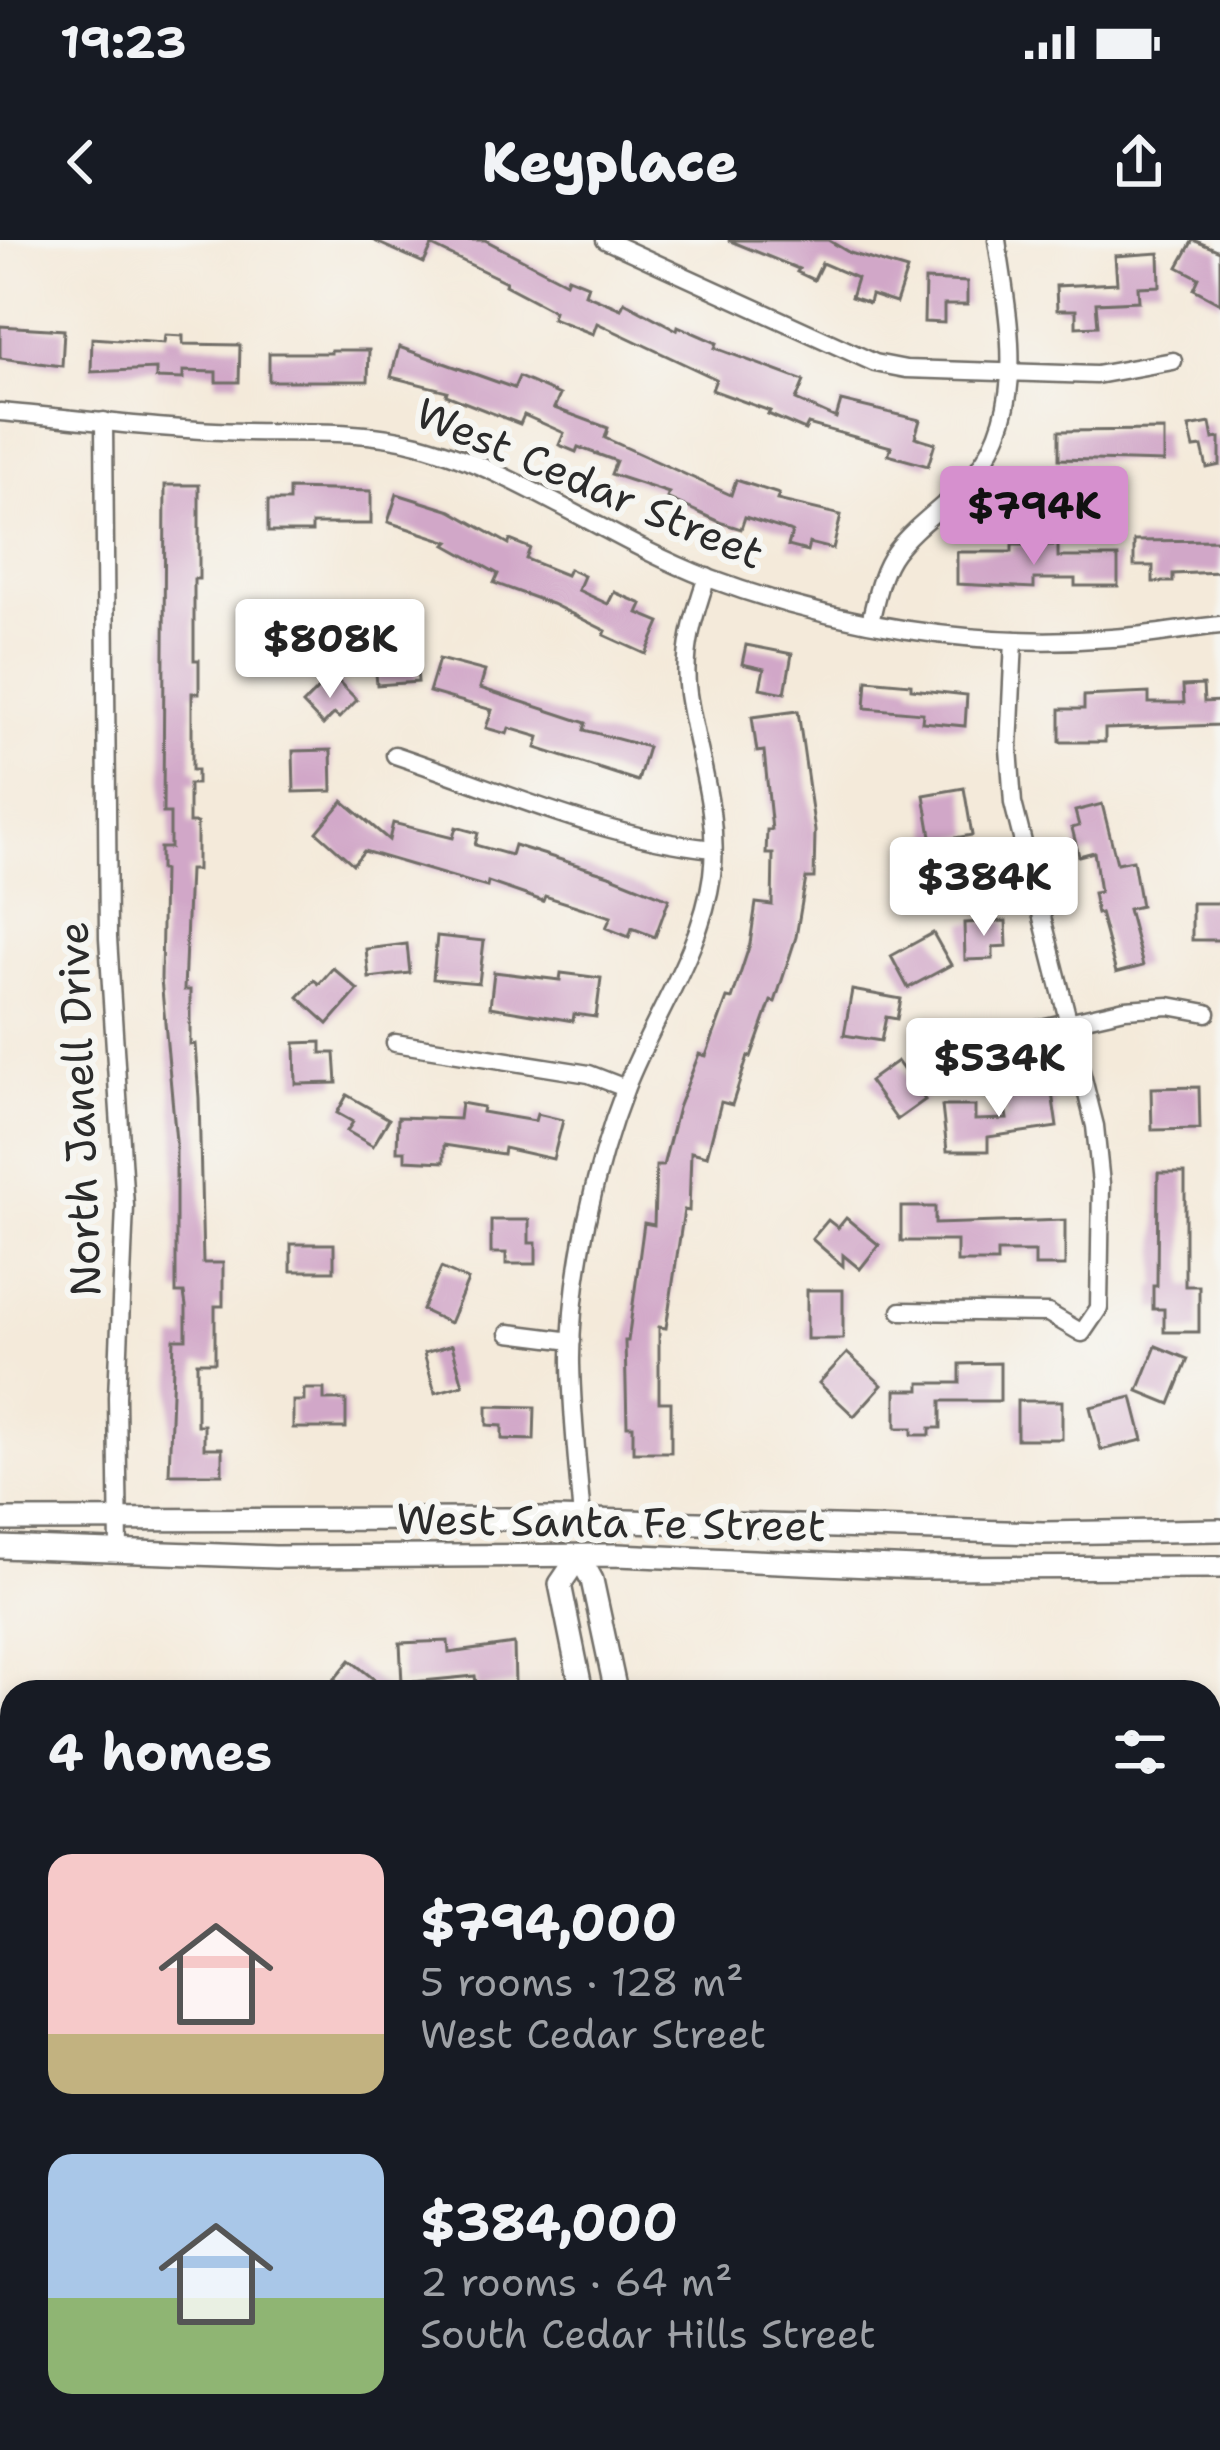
<!DOCTYPE html>
<meta charset="utf-8">
<style>
:root{--surface:#171b24;--page:#20242c;--text:#f1f3f6;--muted:#9ea1a6;--accent:#d690ce}
body{margin:0;font-family:"Shantell Sans",sans-serif;background:var(--page);color:var(--text);height:100vh;display:flex;flex-direction:column;font-size:45px;white-space:nowrap}
*{box-sizing:border-box;margin:0}
p{font-size:39px;color:var(--muted)}
.icon{flex:none;width:66px;height:66px;fill:none;stroke:currentColor;stroke-width:2;stroke-linecap:round;stroke-linejoin:round}
.map{position:relative;flex:1;overflow:hidden}
.drawer{position:absolute;left:0px;top:1440px;width:1221px;height:771px;display:flex;flex-direction:column;background:var(--surface);border-radius:36px 36px 0 0;box-shadow:0 6px 18px #0003}
.drawer>*{flex:none}
.price{position:absolute;translate:-50% -102px;padding:0 27px;border-radius:12px;background:#fff;color:#222;font-size:39px;line-height:78px;filter:drop-shadow(0 3px 6px #0008)}
.price::after{content:'';position:absolute;left:50%;top:72px;width:36px;height:27px;margin-left:-18px;background:inherit;clip-path:polygon(0 0,100% 0,50% 100%)}
.price.active{background:var(--accent);color:#111}
ul{padding:0;list-style:none}
li{display:flex;align-items:center;gap:36px;height:300px;padding:0 48px}
li span{display:grid;place-items:center;flex:none;width:336px;height:240px;border-radius:24px;color:#555}
li>.icon{margin-inline-start:auto}
span .icon{width:144px;height:144px;fill:#fffc;stroke-width:1}
li b{font-size:51px}
h2{display:flex;justify-content:space-between;align-items:center;height:144px;padding:0 48px;font-size:51px}
.status{display:flex;justify-content:space-between;align-items:center;height:84px;padding:0 60px;background:var(--surface);direction:ltr}
.status svg{height:33px;fill:currentColor}
header{display:flex;justify-content:space-between;align-items:center;height:156px;padding:0 48px;background:var(--surface);font-size:54px;font-weight:800}
.map>svg:first-child{display:block}
.green{fill:#95da93;stroke:#60825f;stroke-width:3}
.forest{fill:#78ba7d;stroke:#527254;stroke-width:3}
.building{fill:#d1a7c8}
.lines{fill:none;stroke-linecap:round;stroke-linejoin:round}
.minor-casing{stroke:#716e68;stroke-width:21}
.tertiary-casing{stroke:#716e68;stroke-width:26}
.minor{stroke:#fff;stroke-width:16}
.tertiary{stroke:#fff;stroke-width:21}
.labels{text-anchor:middle;dominant-baseline:central;stroke-width:12;stroke-linejoin:round;paint-order:stroke}
.street-label{font-size:42px;fill:#2b2b2b;stroke:#f6f6f2}
</style>
<div class="status"><b>19:23</b><svg viewBox="0 0 49 12"><path d="M0 12V9h3v3zM5 12V6h3v6zM10 12V3h3v9zM15 12V0h3v12zM26 1h20v11H26zM47 4h2v5h-2z"/></svg></div>
<header><svg class="icon" aria-label="back" viewBox="0 0 24 24"><path d="M15 5l-7 7 7 7"/></svg>Keyplace<svg class="icon" aria-label="share" viewBox="0 0 24 24"><path d="M12 15V3M7 8l5-5 5 5M5 13v7h14v-7"/></svg></header>
<div class="map">
<svg width="1220" height="2210" viewBox="0 0 1220 2210">
<rect width="100%" height="100%" fill="#f6f6f2"/>
<filter id="ink" filterUnits="userSpaceOnUse"><feTurbulence type="fractalNoise" baseFrequency=".00833" numOctaves="2"/><feDisplacementMap in="SourceGraphic" scale="24" xChannelSelector="R" yChannelSelector="G"/><feConvolveMatrix kernelMatrix="1 2 1 2 8 2 1 2 1" color-interpolation-filters="sRGB"/></filter>
<filter id="wash" filterUnits="userSpaceOnUse"><feTurbulence type="fractalNoise" baseFrequency=".004" numOctaves="4" result="noise"/><feDisplacementMap in="SourceGraphic" scale="48" xChannelSelector="R" yChannelSelector="G"/><feGaussianBlur stdDeviation="2.7" result="paint"/><feColorMatrix in="noise" values="0 0 0 0 0 0 0 0 0 0 0 0 0 0 0 0 0 1.4 0 .05"/><feComposite in="paint" operator="in"/></filter>
<g filter="url(#wash)">
<rect width="100%" height="100%" fill="#f4eada"/>
<g class="green">
<path d="M1220 1679V1731L1209 1733V1680Z"/>
<path d="M827 2199H909L924 2210H829Z"/>
</g>
<path class="forest" d="M608 2199H798V2210H631Z"/>
<g id="blocks">
<g class="building">
<path d="M372 0H485L566 42 568 37 588 45 585 54 621 69 624 62 677 90 678 86 717 103 715 108 804 141 796 160 836 178 841 161 920 180 915 197 935 203 928 226 888 215 891 207 808 184 805 190 768 174 770 171 712 150 716 139 597 83 593 94 552 78 554 71 505 45 506 42 432 6 424 23Z"/>
<path d="M728 0H828L850 13 907 30 896 63 871 55 869 63 851 57 857 38 822 23 814 40 797 32 799 29Z"/>
<path d="M1193 0 1220 11V63L1194 49 1199 38 1178 27Z"/>
<path d="M1159 13 1160 46 1138 47 1139 61 1096 63 1098 86 1076 87V70H1057L1056 46 1117 43 1115 16Z"/>
<path d="M925 40 967 42V65H944V83L924 82Z"/>
<path d="M0 86 64 90 62 126 0 118Z"/>
<path d="M165 95 183 96V104L240 105 239 142H216V132L183 131V139L156 138V129L91 132 92 98 164 103Z"/>
<path d="M399 107 514 148 519 137 560 155 554 168 608 188 605 198 731 255 736 240 779 254 777 260 841 275 833 309 809 303 807 311 788 306 792 292 745 277 741 289 722 283 667 258 669 253 611 234 616 221 578 207 576 212 559 205 564 193 524 175 520 184 446 155 447 151 391 137Z"/>
<path d="M331 110H369L368 141H269V113H331Z"/>
<path d="M1210 183 1213 199 1220 198V225L1207 228 1202 207 1194 208 1189 187Z"/>
<path d="M1164 190V222L1059 219V191Z"/>
<path d="M165 245H199V339H194V420H199V453H192V530H197V544H189V583H197V630H189L184 750H190V805L195 804 199 858 203 1023H223V1066H215V1122H197V1185H204V1208H222V1234H169L174 1099H186V1066L184 1053H176V901L161 739 163 630H160V608H170V573H163Z"/>
<path d="M289 249 371 251V284H312V292H268V261H289Z"/>
<path d="M397 254 451 271 509 304 510 300 530 308 526 319 566 335 569 329 584 336 578 350 608 364 614 352 642 364 638 373 660 382 646 414 604 395 606 391 552 364 494 343 498 334 446 305 449 302 388 282Z"/>
<path d="M1220 300V332L1173 334V342H1153V326H1134V301Z"/>
<path d="M1012 305H1058V317H1118V346H1075V339H1034V348L957 344V312H1012Z"/>
<path d="M415 405 418 442 377 445 374 408Z"/>
<path d="M746 405 792 414 785 453 760 448 764 429 742 424Z"/>
<path d="M439 419 485 431 480 448 586 483 584 490 648 507 638 541 536 508 539 497 509 488 507 494 486 488 492 470 429 452Z"/>
<path d="M332 435 357 460 339 478 334 474 323 485 303 464Z"/>
<path d="M867 440 911 444V449L967 455 965 486 922 482 923 473 865 468Z"/>
<path d="M1203 445 1204 462 1220 461V485L1105 489V502H1060V469H1084V456L1149 453V463H1184L1183 446Z"/>
<path d="M798 471 815 591 814 638H806L796 697 775 762 771 761 751 817 748 816 732 865 721 862 707 916 691 912 689 971 684 970 666 1088 659 1087V1162H671V1212H633V1186H627L625 1101H628L644 983 654 985 656 926H663L678 868 699 814 706 816 727 758 732 759 750 704 756 663 772 665 773 614H766L767 590H772L764 511 757 512 752 477Z"/>
<path d="M331 510 332 551 294 552 293 511Z"/>
<path d="M964 548 972 595 932 602 924 555Z"/>
<path d="M343 561 389 600 393 583 453 598 456 587 478 593 475 605 511 615 514 605 609 635 669 659 655 697 632 688 629 697 606 688 611 677 545 656 543 661 488 642 487 647 364 611 353 624 317 592Z"/>
<path d="M1102 564 1117 623 1133 620 1141 666 1128 669 1143 726 1116 733 1100 673 1097 674 1093 653 1100 652 1094 612 1079 616 1072 588 1079 586 1075 571Z"/>
<rect x="1192" y="663" width="28" height="37"/>
<path d="M1006 681 1007 706 993 707V719L965 720 964 683Z"/>
<path d="M933 693 951 725 908 748 891 716Z"/>
<path d="M437 696 484 701 479 743 433 739Z"/>
<path d="M407 704 410 733 369 738 366 709Z"/>
<path d="M333 728 358 750 328 784 298 757 314 740 319 744Z"/>
<path d="M494 732 560 740 561 733 601 738 596 777 574 774 573 781 490 767Z"/>
<path d="M852 750 901 759 897 779 886 777 881 801 844 795Z"/>
<path d="M321 802V813H335L337 843 296 844 295 803Z"/>
<path d="M897 821 925 860 897 880 869 841Z"/>
<path d="M1051 846 1057 887 988 897V911H947L942 866H975V880L1007 879 1003 853Z"/>
<path d="M1199 847 1200 889 1152 890 1151 848Z"/>
<path d="M347 855 389 879 373 906 347 891 353 882 337 873Z"/>
<path d="M461 863 483 867 482 872 535 881 537 874 563 880 553 919 504 908 503 914 444 905V922L405 920V911H397L398 877 459 879Z"/>
<path d="M1158 933H1185V1046H1199V1092H1164V1069H1153V1046H1157Z"/>
<path d="M901 967H935V984L1065 980V1026H1035V1012H997V1022H957V1001H901Z"/>
<path d="M846 978 879 1005 860 1029 843 1015V1026L812 999 828 980 838 988Z"/>
<path d="M491 980H529V1003H536V1024H506V1013H491Z"/>
<rect x="291" y="1004" width="43" height="27"/>
<path d="M441 1028 468 1040 450 1083 422 1070Z"/>
<rect x="807" y="1050" width="36" height="49"/>
<path d="M452 1105 463 1145 435 1153 424 1113Z"/>
<path d="M1156 1106 1188 1119 1170 1164 1138 1151Z"/>
<path d="M847 1113 882 1145 854 1176 819 1143Z"/>
<path d="M1000 1123V1161H941V1188H930V1195H912V1188H896V1150H920V1143H960V1124Z"/>
<path d="M304 1149H324V1160H346V1188H293V1161H304Z"/>
<path d="M1132 1157 1143 1200 1101 1210 1090 1167Z"/>
<rect x="1017" y="1161" width="45" height="38"/>
<path d="M487 1166 535 1167 534 1200 502 1199V1186L487 1185Z"/>
<path d="M448 1401 449 1413 514 1404 515 1444 477 1449 475 1436 402 1443 400 1403Z"/>
<path d="M350 1420 390 1452H324Z"/>
</g>
</g>
</g>
<g filter="url(#ink)">
<use href="#blocks" fill-opacity="0" stroke="#716e68" stroke-width="3"/>
<g class="lines">
<defs>
<g id="minor">
<path d="M605 0 875 123 906 129 1096 135 1173 121"/>
<path d="M0 172C81 179 164 190 246 192 304 193 360 189 418 204 516 230 611 301 708 338 834 385 977 409 1111 398 1148 396 1184 389 1220 385"/>
<path d="M104 181 108 698 125 966 117 1157 119 1311"/>
<path d="M870 382C876 359 880 332 895 312 915 285 946 266 969 241 1030 171 1009 84 997 0"/>
<path d="M395 515C499 550 604 598 713 609"/>
<path d="M962 793 1002 797 1125 769 1169 766 1207 773"/>
<path d="M395 803 589 834 625 848"/>
<path d="M901 1071 1048 1073 1082 1093 1099 1068 1101 944 1095 886 1013 563 1009 508 1014 400"/>
<path d="M509 1093 572 1101"/>
<path d="M582 1280C578 1228 572 1176 571 1124 570 1036 594 929 626 847 653 778 702 709 712 635 720 573 697 514 688 454 682 414 694 374 707 337"/>
<path d="M11 2000 12 2210"/>
<path d="M377 2199V2210"/>
</g>
<g id="tertiary">
<path d="M0 1280 556 1279 1043 1293 1220 1290"/>
<path d="M0 1307 275 1317 618 1315 916 1328 1220 1327"/>
<path d="M579 1316 560 1344 582 1452"/>
<path d="M579 1316 592 1340 616 1452"/>
<path d="M1005 2199 1029 2210"/>
</g>
</defs>
<use href="#minor" class="minor-casing"/>
<use href="#tertiary" class="tertiary-casing"/>
<use href="#minor" class="minor"/>
<use href="#tertiary" class="tertiary"/>
</g>
</g>
<g class="labels">
<g class="street-label">
<text transform="translate(590 243) rotate(23)">West Cedar Street</text>
<text transform="translate(79 869) rotate(-92)">North Janell Drive</text>
<text transform="translate(611 1282) rotate(1)">West Santa Fe Street</text>
</g>
</g>
</svg>
<b class="price active" style="left:1034px;top:328px">$794K</b>
<b class="price" style="left:330px;top:461px">$808K</b>
<b class="price" style="left:984px;top:699px">$384K</b>
<b class="price" style="left:999px;top:880px">$534K</b>
<section class="drawer">
<h2>4 homes<svg class="icon" aria-label="filters" viewBox="0 0 24 24"><path d="M4 7h16M4 17h16"/><circle cx="9" cy="7" r="2"/><circle cx="15" cy="17" r="2"/></svg></h2>
<ul>
<li><span style="background:linear-gradient(#f6c9c9 75%,#c2b280 0)"><svg class="icon" aria-label="home" viewBox="0 0 24 24"><path d="M3 11l9-7 9 7M6 9v11h12V9"/></svg></span><div><b>$794,000</b><p>5 rooms · 128 m²</p><p>West Cedar Street</p></div></li>
<li><span style="background:linear-gradient(#a9c7e8 60%,#8fb573 0)"><svg class="icon" aria-label="home" viewBox="0 0 24 24"><path d="M3 11l9-7 9 7M6 9v11h12V9"/></svg></span><div><b>$384,000</b><p>2 rooms · 64 m²</p><p>South Cedar Hills Street</p></div></li>
</ul>
</section>
</div>
